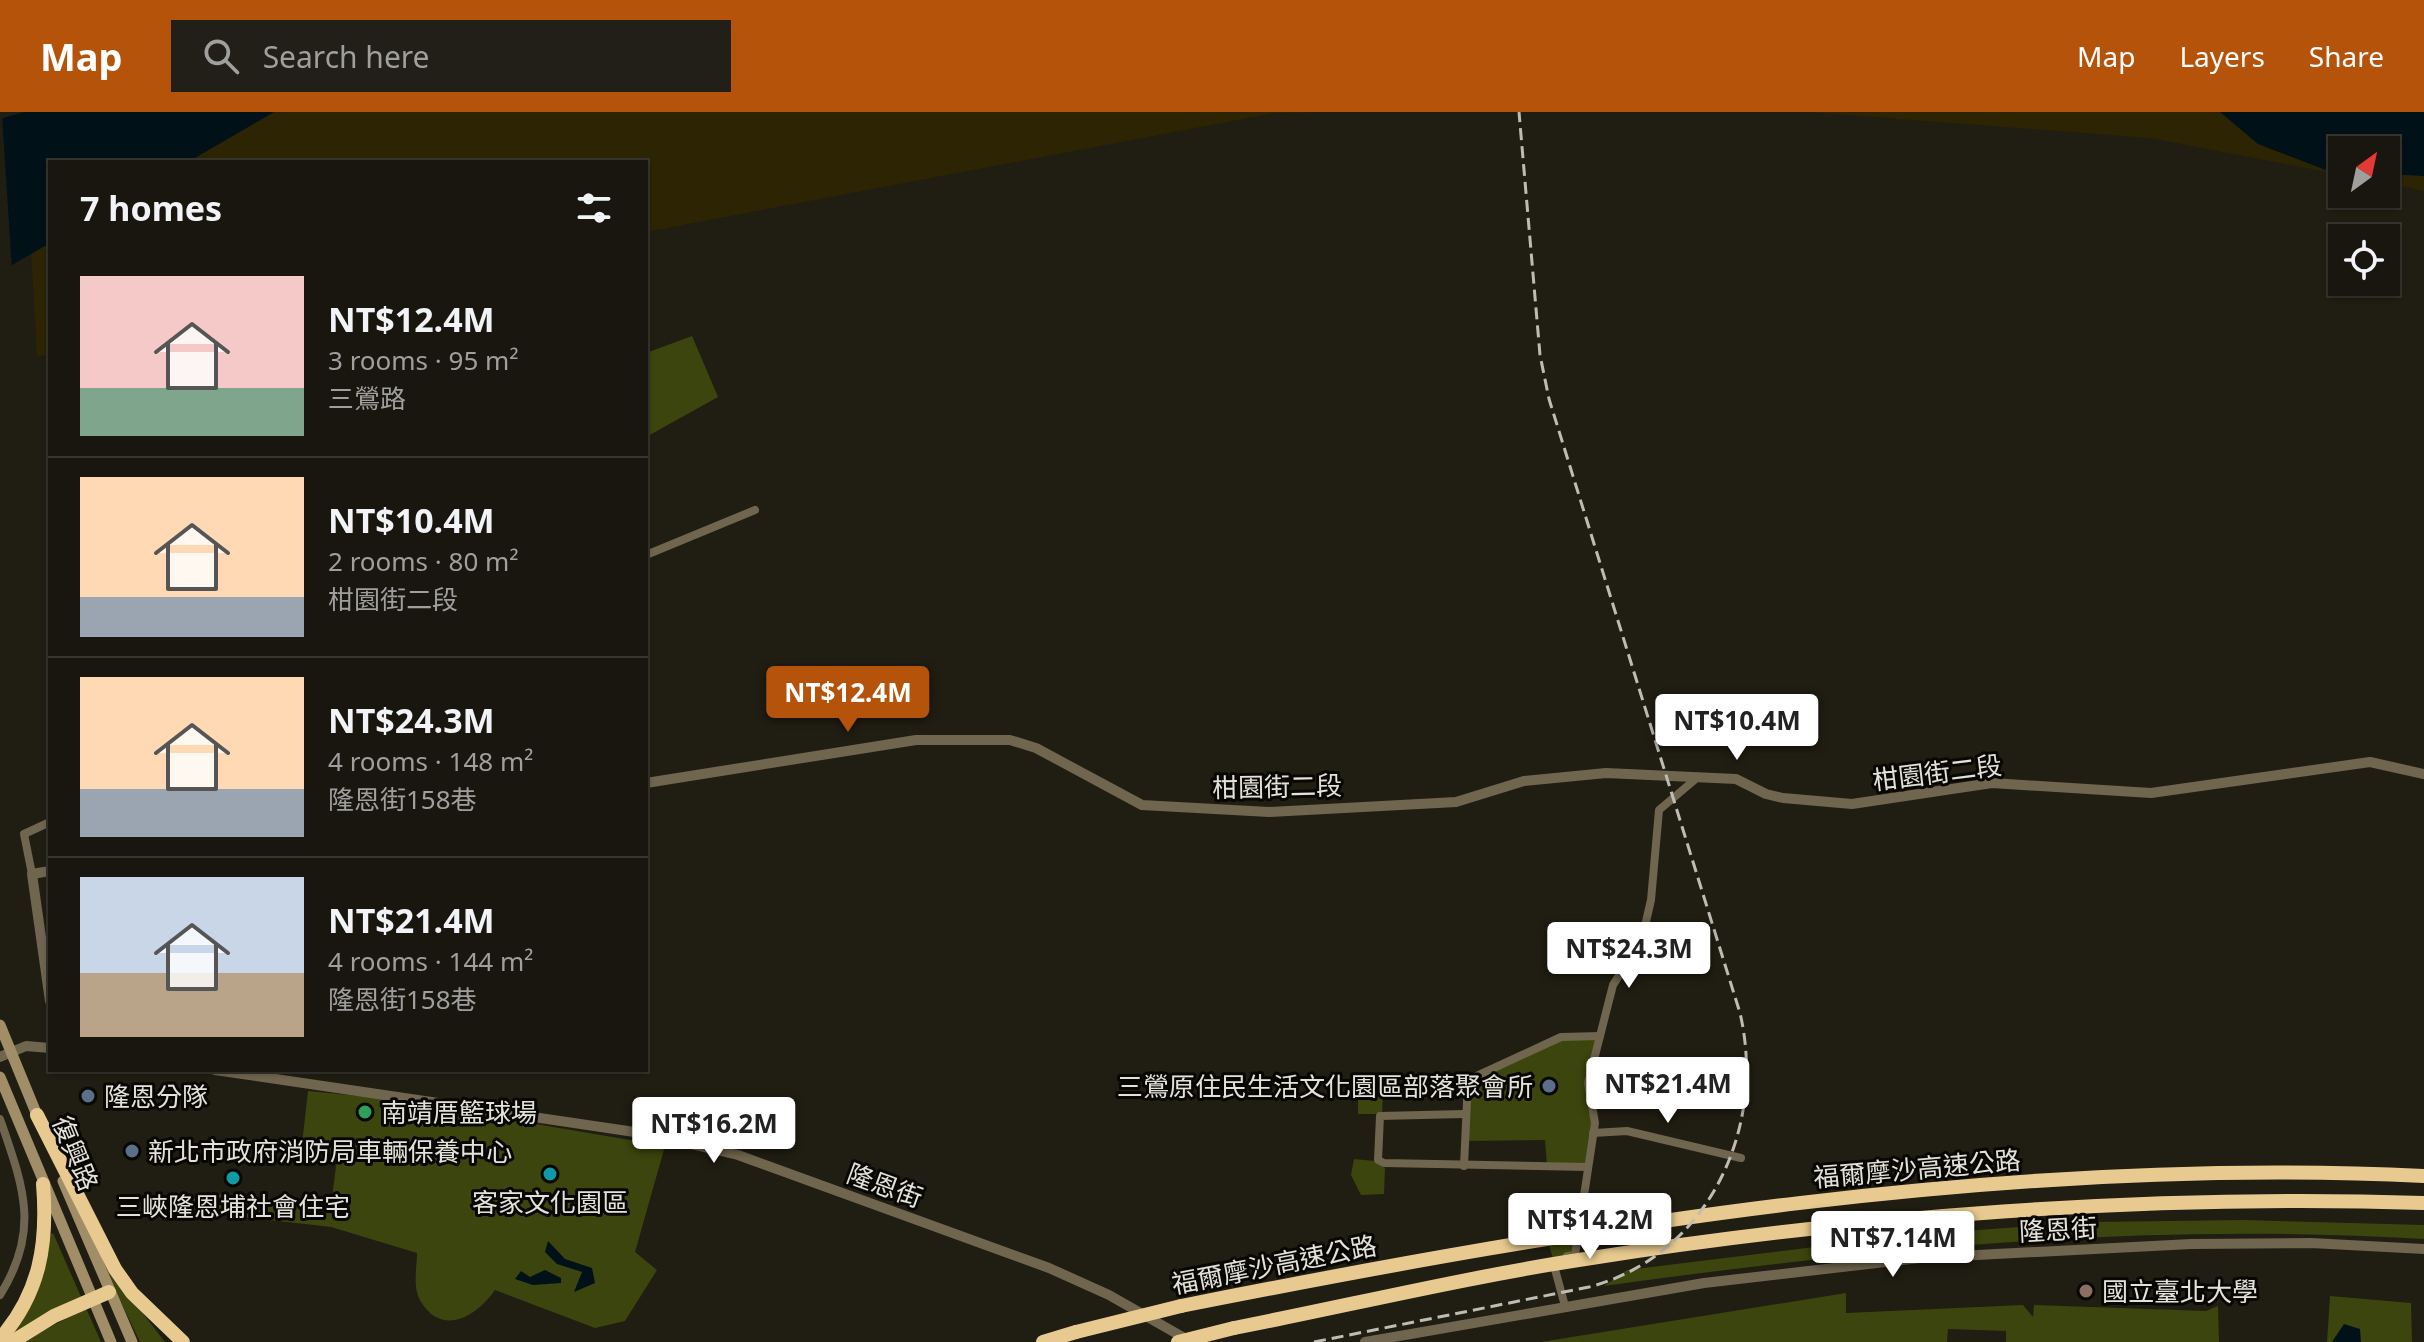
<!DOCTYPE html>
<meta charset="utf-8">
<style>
:root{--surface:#18160e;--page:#211f17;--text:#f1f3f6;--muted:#9f9f9e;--line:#36352e;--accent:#b45309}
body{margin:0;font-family:"Noto Sans","Noto Sans TC",sans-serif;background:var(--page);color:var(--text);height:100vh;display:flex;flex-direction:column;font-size:30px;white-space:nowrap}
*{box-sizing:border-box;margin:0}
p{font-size:26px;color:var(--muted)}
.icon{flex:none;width:44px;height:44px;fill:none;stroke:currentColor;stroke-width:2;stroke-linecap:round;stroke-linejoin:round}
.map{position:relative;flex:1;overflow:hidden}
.panel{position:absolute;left:48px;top:48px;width:600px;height:912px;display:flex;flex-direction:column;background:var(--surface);border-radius:0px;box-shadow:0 2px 6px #0004,0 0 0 2px var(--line)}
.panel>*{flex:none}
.needle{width:52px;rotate:33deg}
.buttons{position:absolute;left:2328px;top:24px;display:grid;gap:16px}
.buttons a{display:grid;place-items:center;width:72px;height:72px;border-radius:0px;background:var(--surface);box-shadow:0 2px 6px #0004,0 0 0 2px var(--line);font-size:40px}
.price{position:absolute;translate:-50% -68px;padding:0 18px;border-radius:8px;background:#fff;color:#222;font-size:26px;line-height:52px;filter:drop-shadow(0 2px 4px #0008)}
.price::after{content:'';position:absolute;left:50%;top:48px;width:24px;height:18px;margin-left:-12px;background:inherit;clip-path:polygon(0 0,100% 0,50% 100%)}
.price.active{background:var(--accent);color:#fff}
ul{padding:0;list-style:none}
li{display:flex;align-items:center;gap:24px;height:200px;padding:0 32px}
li+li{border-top:2px solid var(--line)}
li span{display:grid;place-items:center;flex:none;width:224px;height:160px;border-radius:0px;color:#555}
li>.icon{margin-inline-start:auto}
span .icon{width:96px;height:96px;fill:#fffc;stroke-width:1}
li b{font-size:34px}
h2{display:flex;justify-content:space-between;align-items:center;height:96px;padding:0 32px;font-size:34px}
header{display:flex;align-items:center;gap:48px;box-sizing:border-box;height:112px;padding:0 40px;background:var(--accent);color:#fff}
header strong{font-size:38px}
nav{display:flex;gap:44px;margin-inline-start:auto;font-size:28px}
.search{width:560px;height:72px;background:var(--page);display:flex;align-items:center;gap:20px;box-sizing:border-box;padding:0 28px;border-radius:0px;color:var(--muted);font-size:30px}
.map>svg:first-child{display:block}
.green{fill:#3c450d}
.sand{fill:#2c2403}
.water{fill:#001117}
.pier{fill:#201d12}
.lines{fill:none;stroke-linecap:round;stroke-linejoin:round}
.minor{stroke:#70654e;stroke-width:8}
.tertiary{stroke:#70654e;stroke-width:10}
.secondary{stroke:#a18e69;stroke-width:11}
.motorway{stroke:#e8ca90;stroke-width:14}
.rail{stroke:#bebdb5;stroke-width:3;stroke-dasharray:12 6;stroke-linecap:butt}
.motorway-bridge{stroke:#e8ca90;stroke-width:14}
.service-dot{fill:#5c6f8a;stroke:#080704;stroke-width:3}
.leisure-dot{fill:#2e9e5b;stroke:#080704;stroke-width:3}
.culture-dot{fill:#0f9aa8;stroke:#080704;stroke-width:3}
.education-dot{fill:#8d6e63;stroke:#080704;stroke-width:3}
.labels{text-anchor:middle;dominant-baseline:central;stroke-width:6;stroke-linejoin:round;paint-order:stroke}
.street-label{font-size:26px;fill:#e3e2da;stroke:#080704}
.poi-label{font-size:26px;fill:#e3e2da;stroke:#080704;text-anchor:start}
</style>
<header>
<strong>Map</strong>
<div class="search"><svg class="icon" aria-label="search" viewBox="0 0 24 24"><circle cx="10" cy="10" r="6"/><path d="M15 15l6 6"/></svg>Search here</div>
<nav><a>Map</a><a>Layers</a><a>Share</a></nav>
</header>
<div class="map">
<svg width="2424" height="1230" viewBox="0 0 2424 1230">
<rect width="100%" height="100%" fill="#201d12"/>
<g class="green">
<path d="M692 224 718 285 646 325V241Z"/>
<path d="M1600 924 1588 971 1595 1011 1588 1055 1547 1054 1545 1028 1464 1029 1465 974 1561 925Z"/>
<path d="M308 979 390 987 665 1034 635 1140 657 1158 625 1209 595 1216 495 1178C477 1204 443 1225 421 1190 412 1175 417 1156 417 1141L331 1115 191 1099 196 1080 331 1093 337 1047 301 1041Z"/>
<path d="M1364 980H1383L1382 1002H1358V983Z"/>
<path d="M1354 1047 1375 1049 1385 1056 1384 1082 1361 1083 1351 1063Z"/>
<path d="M1581 1096 1575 1143 1553 1147 1541 1104Z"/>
<path d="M2244 1108 2424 1113V1127C2149 1110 1877 1136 1604 1174L1627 1158 1922 1122 2092 1110Z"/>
<path d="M53 1121 82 1187 6 1227C34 1190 43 1169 50 1122Z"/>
<path d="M100 1146 165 1230H140Z"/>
<path d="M1846 1181V1201L2023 1193 2033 1205 2034 1193 2206 1199 2218 1194 2219 1230H2006V1219L1948 1217 1947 1230H1541Z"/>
<path d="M2330 1184 2411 1191 2412 1230H2327Z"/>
<path d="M86 1196 101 1230H22Z"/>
</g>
<g class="sand">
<path d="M23 0H1345L1274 1 646 120V50H50V242L37 245Z"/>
<path d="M1809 0H2424V79L2386 71V38H2342V63L2150 26Z"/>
</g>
<g class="water">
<path d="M24 0H274L188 50H50V131L0 160V7Z"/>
<path d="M2220 0H2424V64L2386 62V38H2342V60H2331L2258 32Z"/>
<path d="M548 1129 565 1147 592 1156 595 1171 574 1180 582 1160 557 1152 545 1140Z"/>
<path d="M545 1158 561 1166V1171L533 1173 515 1167 521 1159 530 1165Z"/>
<path d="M2344 1212 2360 1217 2361 1230H2332Z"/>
</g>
<path class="pier" d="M2 2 12 158 0 164V3Z"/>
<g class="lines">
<g class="minor">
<path d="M646 443 755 398"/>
<path d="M32 762 24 722 50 710"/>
<path d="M1464 1002 1380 1004 1378 1048 1384 1051 1588 1055"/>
<path d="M0 1007C23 1074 41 1118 0 1183"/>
<path d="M1593 1021 1627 1019 1741 1046"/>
<path d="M1464 1054 1468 968 1561 925 1600 924"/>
<path d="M1567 1144 1575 1143 1595 1011 1588 971 1613 873 1642 827 1651 788 1659 698 1698 665"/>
<path d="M1553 1150 1565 1194"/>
</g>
<g class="tertiary">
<path d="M646 671 916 628H1010L1036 636 1142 693 1269 700 1456 690 1524 669 1606 661 1736 667 1766 682 1783 686 1852 692 1992 671 2151 681 2370 650 2424 662"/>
<path d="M50 759 32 762 50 889"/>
<path d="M0 945 26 934 50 936"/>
<path d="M215 958 648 1022 738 1043 1049 1156 1109 1183 1188 1228"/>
<path d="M1365 1230 1704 1171 1920 1146 2191 1132 2311 1131 2424 1137"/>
</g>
<g class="secondary">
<path d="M0 913 39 1008"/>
<path d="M0 965 111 1230"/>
<path d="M63 1069 132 1230"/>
</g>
<g class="motorway">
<path d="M37 1003 115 1157 132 1181 183 1230"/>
<path d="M1181 1194C1589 1113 2006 1044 2424 1064"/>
<path d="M1234 1216C1351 1193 1467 1165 1585 1147 1857 1104 2148 1082 2424 1091"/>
<path d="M0 1227C40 1181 48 1132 43 1072"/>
<path d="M12 1230 54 1204 109 1180"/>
<path d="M1043 1230 1076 1220"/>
</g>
<path class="rail" d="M1314 1230 1589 1175C1708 1144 1767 1016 1740 901L1549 287 1540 243 1519 0"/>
<g class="motorway-bridge">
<path d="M1076 1220 1181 1194"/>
<path d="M1178 1230 1234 1216"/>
</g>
</g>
<g class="service-dot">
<circle cx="1549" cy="974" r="8"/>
<circle cx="88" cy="984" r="8"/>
<circle cx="132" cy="1039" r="8"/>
</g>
<circle class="leisure-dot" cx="365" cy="1000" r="8"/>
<g class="culture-dot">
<circle cx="550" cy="1062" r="8"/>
<circle cx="233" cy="1066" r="8"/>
</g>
<circle class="education-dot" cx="2086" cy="1179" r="8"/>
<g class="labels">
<g class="street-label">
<text transform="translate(1937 660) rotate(-7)">柑園街二段</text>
<text transform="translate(1277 674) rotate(-1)">柑園街二段</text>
<text transform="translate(76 1041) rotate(68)">復興路</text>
<text transform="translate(1917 1056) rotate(-5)">福爾摩沙高速公路</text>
<text transform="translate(885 1073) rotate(20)">隆恩街</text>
<text transform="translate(2058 1117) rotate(-3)">隆恩街</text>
<text transform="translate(1274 1152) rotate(-11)">福爾摩沙高速公路</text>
</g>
<g class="poi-label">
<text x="1533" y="974" text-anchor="end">三鶯原住民生活文化園區部落聚會所</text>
<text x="104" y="984">隆恩分隊</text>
<text x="381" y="1000">南靖厝籃球場</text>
<text x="148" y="1039">新北市政府消防局車輛保養中心</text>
<text x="550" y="1090" text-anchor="middle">客家文化園區</text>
<text x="233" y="1094" text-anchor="middle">三峽隆恩埔社會住宅</text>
<text x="2102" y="1179">國立臺北大學</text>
</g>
</g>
</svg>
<div class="buttons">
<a><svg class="needle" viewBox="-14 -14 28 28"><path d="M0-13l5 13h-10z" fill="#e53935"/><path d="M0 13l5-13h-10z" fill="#9f9f9e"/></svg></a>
<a><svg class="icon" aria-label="locate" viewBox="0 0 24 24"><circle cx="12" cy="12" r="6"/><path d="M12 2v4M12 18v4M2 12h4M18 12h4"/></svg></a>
</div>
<b class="price active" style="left:848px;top:622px">NT$12.4M</b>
<b class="price" style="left:1737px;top:650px">NT$10.4M</b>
<b class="price" style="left:1629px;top:878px">NT$24.3M</b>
<b class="price" style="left:1668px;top:1013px">NT$21.4M</b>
<b class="price" style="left:714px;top:1053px">NT$16.2M</b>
<b class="price" style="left:1590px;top:1149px">NT$14.2M</b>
<b class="price" style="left:1893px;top:1167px">NT$7.14M</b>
<section class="panel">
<h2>7 homes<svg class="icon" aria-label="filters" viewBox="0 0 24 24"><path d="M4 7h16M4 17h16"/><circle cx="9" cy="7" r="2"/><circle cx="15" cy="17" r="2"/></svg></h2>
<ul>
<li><span style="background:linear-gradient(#f6c9c9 70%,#7fa58c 0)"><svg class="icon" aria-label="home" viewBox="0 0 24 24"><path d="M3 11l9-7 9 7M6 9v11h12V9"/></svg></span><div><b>NT$12.4M</b><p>3 rooms · 95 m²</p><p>三鶯路</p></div></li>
<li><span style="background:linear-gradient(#ffd9b3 75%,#9aa5b1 0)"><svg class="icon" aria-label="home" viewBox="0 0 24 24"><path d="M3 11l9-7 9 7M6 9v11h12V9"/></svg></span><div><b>NT$10.4M</b><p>2 rooms · 80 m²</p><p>柑園街二段</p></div></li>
<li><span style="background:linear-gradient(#ffd9b3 70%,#9aa5b1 0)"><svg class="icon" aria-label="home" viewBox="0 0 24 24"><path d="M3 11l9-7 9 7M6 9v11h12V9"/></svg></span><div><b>NT$24.3M</b><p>4 rooms · 148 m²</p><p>隆恩街158巷</p></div></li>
<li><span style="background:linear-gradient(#c9d6e8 60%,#b9a48a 0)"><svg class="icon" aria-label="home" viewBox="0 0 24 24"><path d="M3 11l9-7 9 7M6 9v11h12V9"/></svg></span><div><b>NT$21.4M</b><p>4 rooms · 144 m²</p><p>隆恩街158巷</p></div></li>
</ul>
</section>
</div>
